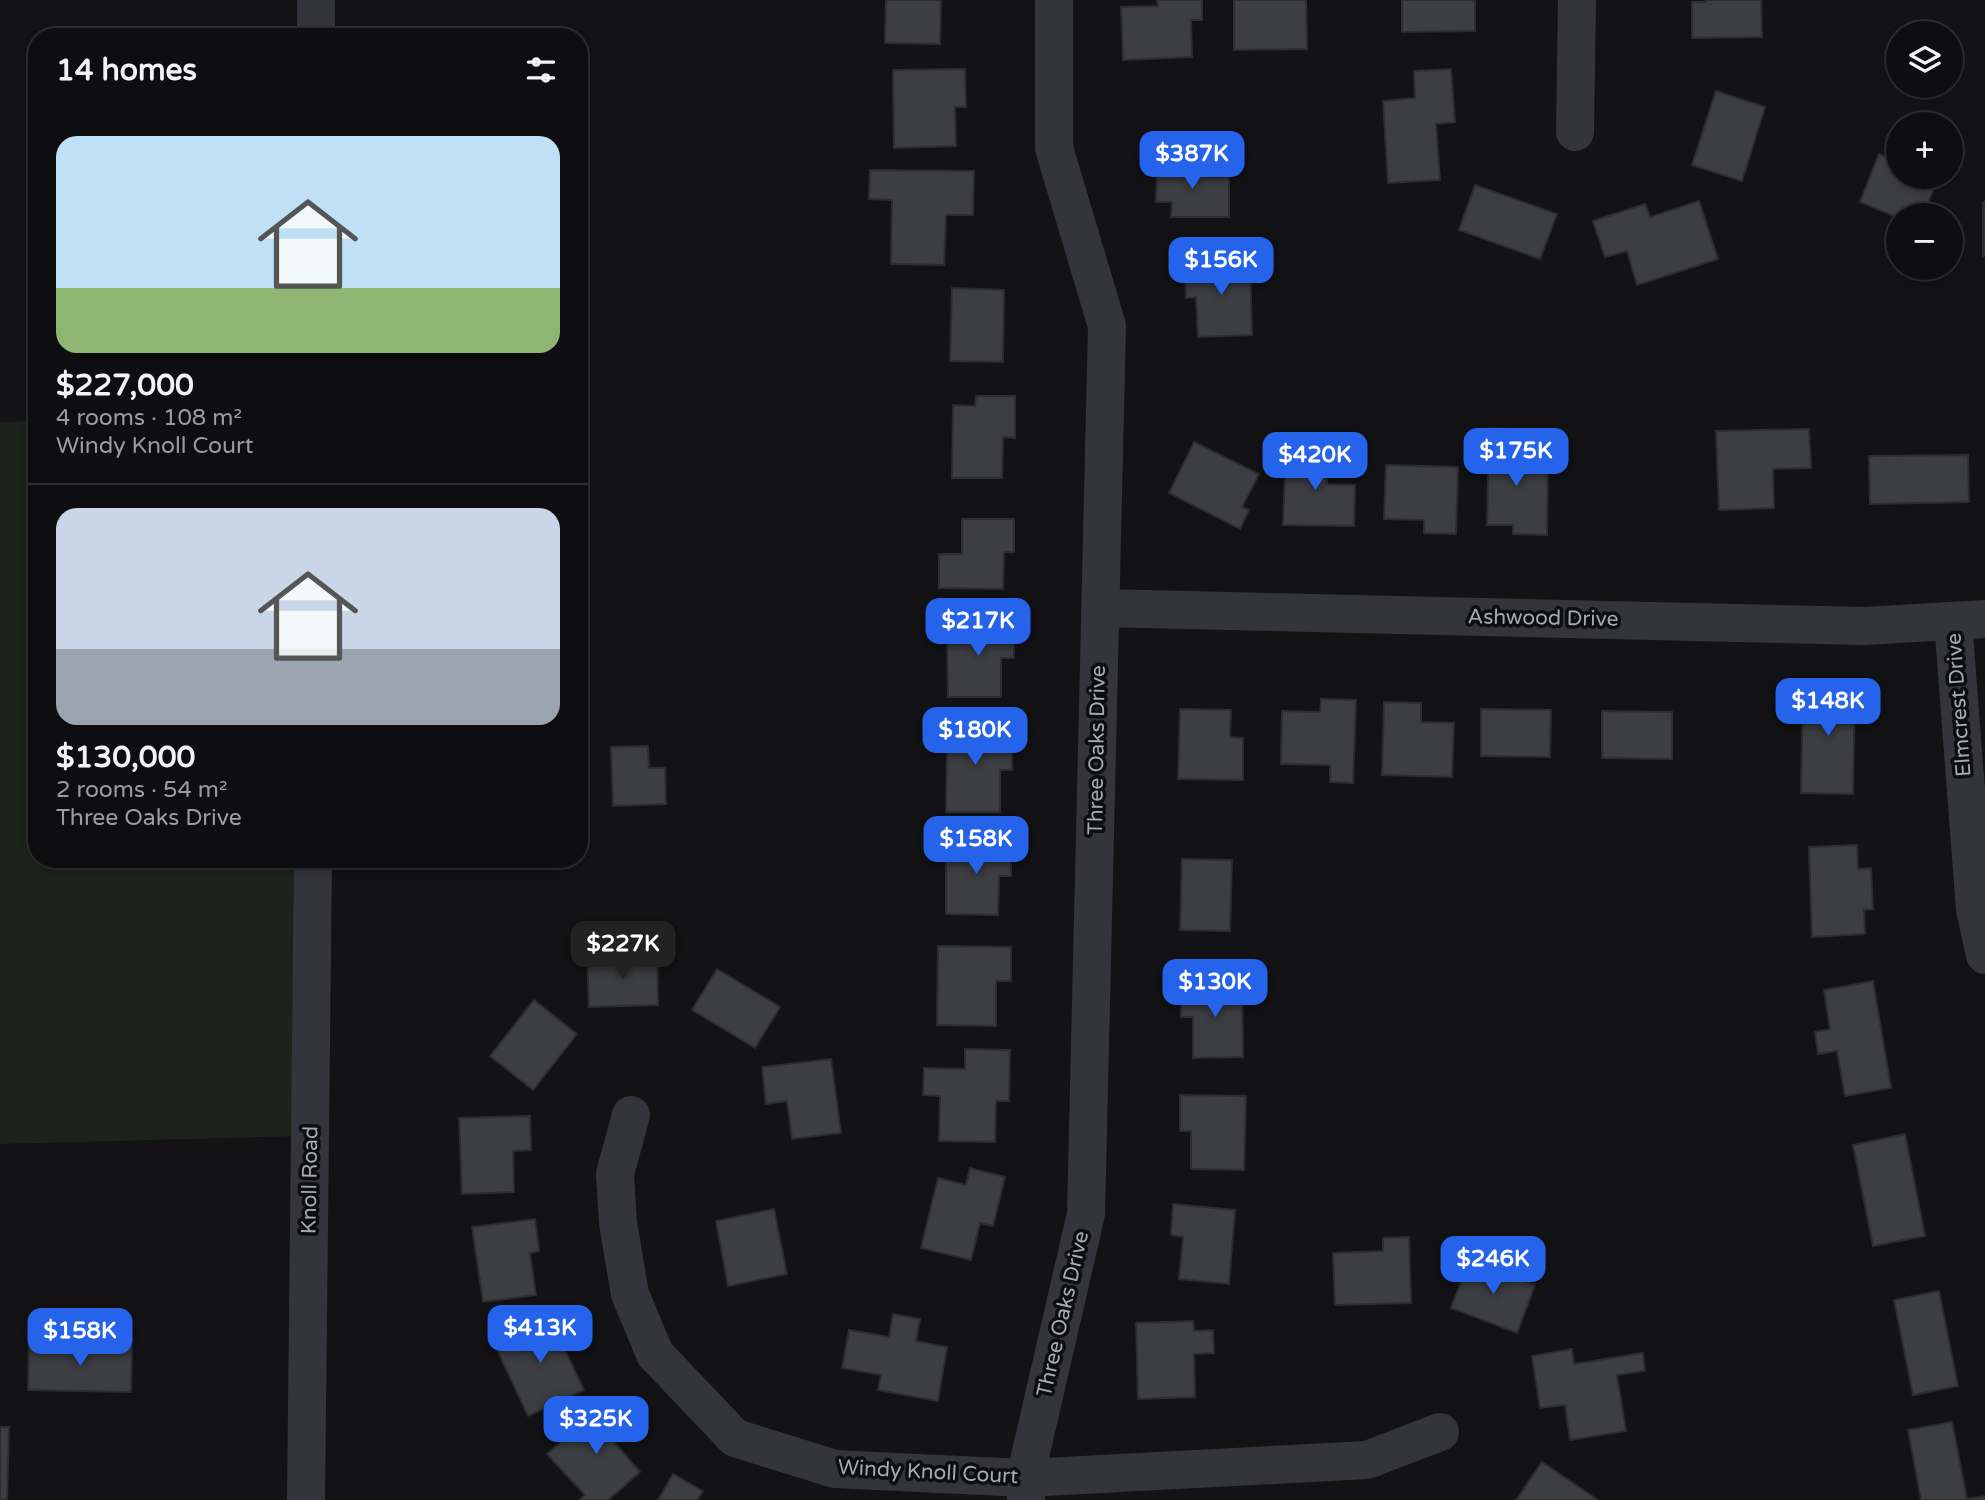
<!DOCTYPE html>
<meta charset="utf-8">
<style>
:root{--surface:#0e0e10;--page:#1c1c1e;--text:#f1f3f6;--muted:#9b9c9f;--line:#2e2e30;--accent:#2563eb}
body{margin:0;font-family:"Varela Round",sans-serif;background:var(--page);color:var(--text);height:100vh;display:flex;flex-direction:column;font-size:26px;white-space:nowrap}
*{box-sizing:border-box;margin:0}
p{font-size:23px;color:var(--muted)}
.icon{flex:none;width:38px;height:38px;fill:none;stroke:currentColor;stroke-width:2;stroke-linecap:round;stroke-linejoin:round}
.map{position:relative;flex:1;overflow:hidden}
.details{position:absolute;left:28px;top:28px;width:560px;height:840px;display:flex;flex-direction:column;background:var(--surface);border-radius:28px;box-shadow:0 4px 10px #0003,0 0 0 2px var(--line)}
.details>*{flex:none}
.tools{position:absolute;left:1886px;top:21px;display:grid;gap:14px}
.tools a{display:grid;place-items:center;width:77px;height:77px;border-radius:50%;background:var(--surface);box-shadow:0 4px 10px #0003,0 0 0 2px var(--line);font-size:35px}
.price{position:absolute;translate:-50% -60px;padding:0 16px;border-radius:14px;background:var(--accent);color:#fff;font-size:23px;line-height:46px;filter:drop-shadow(0 2px 4px #0008)}
.price::after{content:'';position:absolute;left:50%;top:42px;width:21px;height:16px;margin-left:-10px;background:inherit;clip-path:polygon(0 0,100% 0,50% 100%)}
.price.active{background:#222;color:#fff}
ul{padding:0;list-style:none}
li{display:grid;align-content:center;gap:14px;height:371px;padding:0 28px}
li+li{border-top:2px solid var(--line)}
li span{display:grid;place-items:center;height:217px;border-radius:21px;color:#555}
li>.icon{margin-inline-start:auto}
span .icon{width:126px;height:126px;fill:#fffc;stroke-width:1}
li b{font-size:30px}
h2{display:flex;justify-content:space-between;align-items:center;height:84px;padding:0 28px;font-size:30px}
.map>svg:first-child{display:block}
.green{fill:#1b231c}
.building{fill:#3d3e42;stroke:#2d2d31;stroke-width:2}
.lines{fill:none;stroke-linecap:round;stroke-linejoin:round}
.minor{stroke:#34353a;stroke-width:38}
.labels{text-anchor:middle;dominant-baseline:central;stroke-width:7;stroke-linejoin:round;paint-order:stroke}
.street-label{font-size:21px;fill:#a4a9b6;stroke:#0e0e10}
</style>
<div class="map">
<svg width="1985" height="1500" viewBox="0 0 1985 1500">
<rect width="100%" height="100%" fill="#131315"/>
<path class="green" d="M37 421V859H298L299 1136 0 1144V422Z"/>
<g class="building">
<path d="M886 0H941L940 44 885 43Z"/>
<path d="M1157 0H1202V20H1191L1192 57 1123 60 1121 7 1158 6Z"/>
<path d="M1234 0H1306L1307 49 1234 50Z"/>
<path d="M1402 0H1475V31L1402 32Z"/>
<path d="M1706 0H1761L1762 37 1692 38V2H1706Z"/>
<path d="M965 69 966 107H955L956 146 894 148 893 70Z"/>
<path d="M1451 69 1455 122 1436 124 1440 180 1388 183 1383 101 1415 98 1414 71Z"/>
<path d="M1716 91 1765 107 1742 181 1692 165Z"/>
<path d="M1879 154 1899 163V177L1938 179 1923 215H1899V218L1860 202Z"/>
<path d="M1157 164H1204L1203 177H1229V217H1171L1172 202H1156Z"/>
<path d="M870 170 974 171 973 215H946L944 265 891 264 892 200 869 199Z"/>
<path d="M1475 185 1557 214 1540 259 1459 230Z"/>
<path d="M1699 201 1718 259 1637 285 1627 251 1605 257 1593 221 1645 204 1650 217Z"/>
<rect x="1983" y="202" width="2" height="54"/>
<path d="M1250 261 1252 335 1198 337 1196 297 1186 298 1185 262Z"/>
<path d="M952 288 1004 290 1003 362 950 361Z"/>
<path d="M976 396H1015V438L1003 437 1002 478H952L953 405 975 406Z"/>
<path d="M1489 428 1512 429V468L1530 469V455H1548L1547 535 1513 534V525H1487Z"/>
<path d="M1809 429 1811 468 1773 469 1774 508 1719 510 1716 431Z"/>
<path d="M1194 442 1259 474 1242 507 1249 510 1240 529 1169 493Z"/>
<path d="M1286 449 1327 450V484L1355 485 1354 526 1283 525Z"/>
<path d="M1968 455 1969 502 1870 504 1869 456Z"/>
<path d="M1386 465 1458 467 1456 534 1424 533V520L1384 519Z"/>
<path d="M962 519H1014V552H1004L1003 589 939 588V554H962Z"/>
<path d="M947 624H1014V658H1001V697H948Z"/>
<path d="M1803 683 1855 684 1853 794 1801 793Z"/>
<path d="M1321 699 1356 700 1353 783 1330 782V765L1281 764 1282 711 1320 712Z"/>
<path d="M1384 702 1421 703V722L1454 723 1452 777 1382 775Z"/>
<path d="M1180 709 1231 710 1230 737 1243 738V780L1178 779Z"/>
<path d="M1481 709 1551 710 1550 757 1481 756Z"/>
<path d="M1602 711 1672 712V759L1602 758Z"/>
<path d="M931 728 1013 729 1012 770H1000V812H946L947 743H931Z"/>
<path d="M648 746 649 768H665L666 804 613 806 611 747Z"/>
<path d="M946 841H1011V876H999L998 915 946 914Z"/>
<path d="M1857 845 1858 869 1871 868 1873 909 1864 910 1865 934 1812 937 1809 847Z"/>
<path d="M1182 859 1232 860 1230 931 1180 930Z"/>
<path d="M938 946 1011 947V981H996V1026L937 1025Z"/>
<path d="M657 955 658 1005 589 1007 587 957Z"/>
<path d="M717 969 780 1007 755 1048 692 1010Z"/>
<path d="M1873 981 1891 1088 1845 1096 1837 1051 1818 1054 1815 1032 1830 1029 1824 990Z"/>
<path d="M1242 984 1243 1057 1193 1058V1017H1181L1180 985Z"/>
<path d="M534 1000 577 1034 533 1090 490 1056Z"/>
<path d="M965 1049 1010 1050 1009 1101H996L995 1142 939 1141 940 1096 923 1095 924 1068 965 1069Z"/>
<path d="M831 1059 841 1133 792 1139 787 1101 766 1104 762 1067Z"/>
<path d="M1180 1095 1246 1096 1244 1170 1191 1169V1131H1180Z"/>
<path d="M530 1116 531 1150 513 1151 514 1192 462 1194 459 1118Z"/>
<path d="M1905 1134 1925 1236 1873 1246 1853 1145Z"/>
<path d="M970 1168 1005 1177 993 1226 980 1223 971 1260 921 1248 938 1178 966 1185Z"/>
<path d="M1173 1204 1235 1210 1229 1284 1179 1279 1183 1237 1171 1235Z"/>
<path d="M774 1209 787 1274 728 1286 716 1221Z"/>
<path d="M535 1219 539 1251 530 1253 536 1295 483 1302 472 1227Z"/>
<path d="M1409 1237 1411 1303 1335 1305 1333 1253 1383 1251V1238Z"/>
<path d="M1469 1260 1535 1285 1517 1333 1451 1308Z"/>
<path d="M1939 1291 1958 1386 1913 1395 1894 1300Z"/>
<path d="M556 1314 571 1344 564 1348 584 1390 528 1416 494 1343Z"/>
<path d="M893 1314 920 1319 916 1341 947 1347 938 1401 878 1390 881 1375 842 1368 849 1330 889 1337Z"/>
<path d="M1193 1321 1194 1331 1213 1330 1214 1353 1194 1354 1195 1397 1138 1399 1136 1323Z"/>
<path d="M29 1344 132 1347 131 1392 28 1390Z"/>
<path d="M1572 1349 1574 1364 1643 1353 1645 1371 1617 1375 1626 1431 1570 1440 1565 1405 1540 1408 1532 1356Z"/>
<path d="M606 1402 630 1428 615 1443 640 1472 608 1500H580L585 1495 547 1454Z"/>
<path d="M1952 1422 1967 1499 1985 1496V1500H1921L1908 1430Z"/>
<path d="M0 1427H9L7 1500H0Z"/>
<path d="M1542 1462 1598 1500H1516Z"/>
<path d="M673 1474 703 1491 697 1500H658Z"/>
</g>
<g class="lines">
<g class="minor">
<path d="M316 37V0"/>
<path d="M1575 132 1577 0"/>
<path d="M1101 608 1864 626 1985 619"/>
<path d="M1953 621 1975 909 1985 955"/>
<path d="M631 1115 615 1174 618 1223 630 1294 655 1354 735 1438 835 1469 1025 1478 1367 1460 1440 1432"/>
<path d="M306 1500 313 859"/>
<path d="M1026 1500 1025 1478 1086 1214 1107 326 1054 148V0"/>
</g>
</g>
<g class="labels">
<g class="street-label">
<text transform="translate(1543 618) rotate(1)">Ashwood Drive</text>
<text transform="translate(1959 705) rotate(-94)">Elmcrest Drive</text>
<text transform="translate(1097 750) rotate(-89)">Three Oaks Drive</text>
<text transform="translate(310 1180) rotate(-89)">Knoll Road</text>
<text transform="translate(1063 1314) rotate(-77)">Three Oaks Drive</text>
<text transform="translate(928 1472) rotate(3)">Windy Knoll Court</text>
</g>
</g>
</svg>
<div class="tools">
<a><svg class="icon" aria-label="layers" viewBox="0 0 24 24"><path d="M12 4l9 5-9 5-9-5zM3 14l9 5 9-5"/></svg></a>
<a>+</a>
<a>−</a>
</div>
<b class="price" style="left:1192px;top:191px">$387K</b>
<b class="price" style="left:1221px;top:297px">$156K</b>
<b class="price" style="left:1516px;top:488px">$175K</b>
<b class="price" style="left:1315px;top:492px">$420K</b>
<b class="price" style="left:978px;top:658px">$217K</b>
<b class="price" style="left:1828px;top:738px">$148K</b>
<b class="price" style="left:975px;top:767px">$180K</b>
<b class="price" style="left:976px;top:876px">$158K</b>
<b class="price active" style="left:623px;top:981px">$227K</b>
<b class="price" style="left:1215px;top:1019px">$130K</b>
<b class="price" style="left:1493px;top:1296px">$246K</b>
<b class="price" style="left:540px;top:1365px">$413K</b>
<b class="price" style="left:80px;top:1368px">$158K</b>
<b class="price" style="left:596px;top:1456px">$325K</b>
<section class="details">
<h2>14 homes<svg class="icon" aria-label="filters" viewBox="0 0 24 24"><path d="M4 7h16M4 17h16"/><circle cx="9" cy="7" r="2"/><circle cx="15" cy="17" r="2"/></svg></h2>
<ul>
<li><span style="background:linear-gradient(#bfe0f5 70%,#8fb573 0)"><svg class="icon" aria-label="home" viewBox="0 0 24 24"><path d="M3 11l9-7 9 7M6 9v11h12V9"/></svg></span><div><b>$227,000</b><p>4 rooms · 108 m²</p><p>Windy Knoll Court</p></div></li>
<li><span style="background:linear-gradient(#c9d6e8 65%,#9aa5b1 0)"><svg class="icon" aria-label="home" viewBox="0 0 24 24"><path d="M3 11l9-7 9 7M6 9v11h12V9"/></svg></span><div><b>$130,000</b><p>2 rooms · 54 m²</p><p>Three Oaks Drive</p></div></li>
</ul>
</section>
</div>
